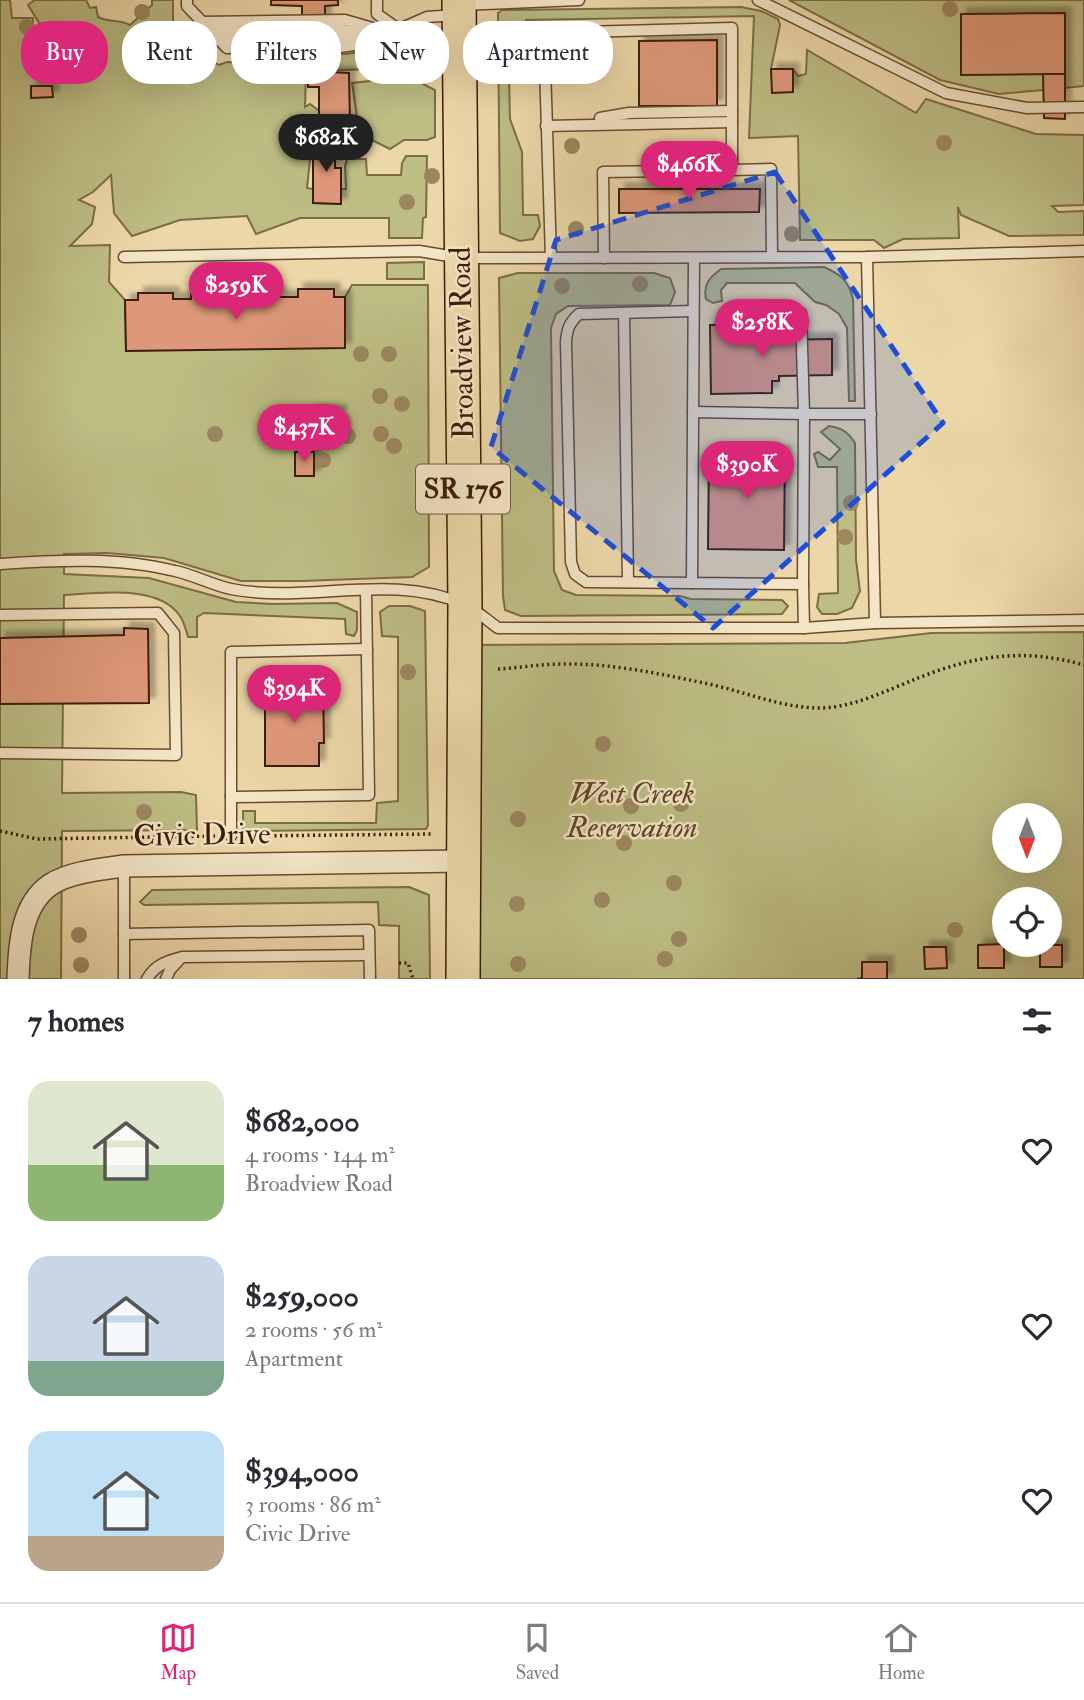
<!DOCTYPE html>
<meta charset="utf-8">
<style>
:root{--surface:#fff;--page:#f7f7f7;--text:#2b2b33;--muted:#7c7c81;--line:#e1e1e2;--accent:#db2777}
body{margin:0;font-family:"IM FELL Double Pica",serif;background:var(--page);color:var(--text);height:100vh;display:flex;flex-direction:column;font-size:26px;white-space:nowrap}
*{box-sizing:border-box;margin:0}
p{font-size:23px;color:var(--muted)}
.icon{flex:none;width:38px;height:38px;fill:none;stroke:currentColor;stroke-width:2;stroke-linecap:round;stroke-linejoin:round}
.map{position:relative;height:979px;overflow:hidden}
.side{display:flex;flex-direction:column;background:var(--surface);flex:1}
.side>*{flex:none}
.guide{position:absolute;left:21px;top:21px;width:700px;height:63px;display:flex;gap:14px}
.needle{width:46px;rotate:180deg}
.fabs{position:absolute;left:992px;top:803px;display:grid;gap:14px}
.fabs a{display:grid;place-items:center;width:70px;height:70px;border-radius:50%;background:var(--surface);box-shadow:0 7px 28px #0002;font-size:35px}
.price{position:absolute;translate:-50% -60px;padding:0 16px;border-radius:24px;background:var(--accent);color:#fff;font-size:23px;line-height:46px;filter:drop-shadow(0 2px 4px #0008)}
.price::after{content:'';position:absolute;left:50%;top:42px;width:21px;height:16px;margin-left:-10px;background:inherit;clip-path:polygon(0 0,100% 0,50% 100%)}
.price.active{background:#222;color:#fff}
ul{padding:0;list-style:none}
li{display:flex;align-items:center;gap:21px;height:175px;padding:0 28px}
li span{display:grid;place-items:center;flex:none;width:196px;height:140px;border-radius:21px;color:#555}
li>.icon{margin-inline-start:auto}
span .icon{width:84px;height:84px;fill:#fffc;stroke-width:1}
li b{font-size:30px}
h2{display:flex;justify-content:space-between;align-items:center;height:84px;padding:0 28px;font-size:30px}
.pill{padding:0 24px;border-radius:28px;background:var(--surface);box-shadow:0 7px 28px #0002;font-size:24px;line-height:63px}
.pill.active{background:var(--accent);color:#fff}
.tab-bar{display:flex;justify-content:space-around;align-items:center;height:98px;border-top:2px solid var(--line);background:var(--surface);font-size:19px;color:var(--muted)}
.tab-bar a{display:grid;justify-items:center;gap:4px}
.tab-bar .active{color:var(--accent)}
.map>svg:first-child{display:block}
.green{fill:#bdbd84;stroke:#7c6d46;stroke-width:2;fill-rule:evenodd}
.building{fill:#de9879;stroke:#3b1d07;stroke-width:2;filter:url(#shadow)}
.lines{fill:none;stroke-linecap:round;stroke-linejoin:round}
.lane-casing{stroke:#674c2f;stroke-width:13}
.street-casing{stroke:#674c2f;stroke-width:24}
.primary-casing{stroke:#3b1d07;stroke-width:36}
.path{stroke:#3b1d07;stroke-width:3.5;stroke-dasharray:2 3.5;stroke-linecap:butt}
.lane{stroke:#f3e5c6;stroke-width:10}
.street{stroke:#f3e5c6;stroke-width:21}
.primary{stroke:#ecd7a8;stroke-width:33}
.tree{fill:#9d8760}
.marked{fill:#1d4ed8;fill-opacity:0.2;stroke:#1d4ed8;stroke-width:5;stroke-dasharray:14 9;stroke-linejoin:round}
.labels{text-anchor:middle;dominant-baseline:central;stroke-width:5;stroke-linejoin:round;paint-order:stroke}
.shield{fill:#f3e5c6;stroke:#725940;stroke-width:2}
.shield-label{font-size:28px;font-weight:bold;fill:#3b1d07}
.street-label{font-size:30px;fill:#3b1d07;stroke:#f3e5c6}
.park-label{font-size:30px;font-style:italic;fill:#5c4526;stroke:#f3e5c6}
</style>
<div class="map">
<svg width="1084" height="979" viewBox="0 0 1084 979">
<defs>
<filter id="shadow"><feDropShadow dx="6" dy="-6" stdDeviation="2" flood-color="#0004"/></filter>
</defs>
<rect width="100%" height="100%" fill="#ecd7a8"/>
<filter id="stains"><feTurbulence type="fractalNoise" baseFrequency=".00286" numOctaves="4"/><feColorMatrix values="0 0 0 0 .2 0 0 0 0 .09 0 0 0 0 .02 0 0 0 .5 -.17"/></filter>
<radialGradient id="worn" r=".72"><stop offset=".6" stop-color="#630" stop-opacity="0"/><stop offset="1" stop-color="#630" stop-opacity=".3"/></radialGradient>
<g class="green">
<path d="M0 0H10L12 18H33L32 47 39 48 54 58 67 47V36L63 38 41 26 28 5 35 0H86L90 8 96 7 98 17C109 23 120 19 130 25L152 5V0H173V28H148L158 36 160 50 165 62 178 64 185 57 203 67 213 62 219 65 227 62 286 64 292 55 346 54 397 46 413 49 411 68 306 71 305 107 310 104 326 116 325 134 311 150 307 188 313 189 314 203 341 204V189H346L345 166 347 159H366L367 175H401L402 163 406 156H427L426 217 423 218 422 238H389V218H300L256 234 247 216 180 220 132 236 114 213 111 175 93 192 79 200 95 207 92 224 70 246 110 245 109 282 125 300 126 350 345 347V297L352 285H428L429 567 412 577 301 581H241L164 558 107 553 64 554V574L149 578 236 602 272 604 337 603 357 612V630L354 636 346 634 345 619 204 613 197 617V637H188C186 630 184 622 180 616 159 584 97 593 64 595L62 793 181 792 196 795 197 830 62 831 61 979H0Z"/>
<path d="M789 0H1084V86L999 94 940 80Z"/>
<path d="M741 7 761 11 778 19 780 25 771 69H793L798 76 806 74 807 50 916 113 926 99 1036 134 1084 135V205L1052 206 1058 212 1084 211V235L1009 236 961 215 958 207 959 238 903 239 884 248 874 240H800L798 136 749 138 754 16 526 20 525 34H508L510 119 522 152 523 215H538L540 226 533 239 520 241 500 233 498 13 502 10Z"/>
<path d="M412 71 419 82 435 90V137L427 140H404L390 149 372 140H335L331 130 335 125 358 124 352 83 379 80 383 72Z"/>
<path d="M424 262V279H387V263Z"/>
<path d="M824 267C840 274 849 281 853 299L855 401H849L847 328 839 314 826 305 815 302 795 283H727L721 290 722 301 713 303 706 299C703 284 709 278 721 269Z"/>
<path d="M518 273H654L670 278 675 292 670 305 568 306 556 314 551 328 554 571 562 590 576 595 680 596 691 599 782 600 788 606 782 614 521 616 505 610 503 596 499 278Z"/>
<path d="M829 426C842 428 848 432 855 443L856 560 860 591 852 608 837 614H822L817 607 819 594 838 593 837 467H818L814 454 818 452 830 460 840 449 821 432Z"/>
<path d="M389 606H410L425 611 428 825 426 829 243 831V811H255V823H376L377 803 398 801V637L382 636 380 612Z"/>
<path d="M1084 632V979H478L462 645 845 643 931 633ZM1004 816H1050V861H1004ZM1004 900H1050V945H1004Z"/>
<path d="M409 887 429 895 430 979H399V926L379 925 378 902 144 905 140 902 152 890Z"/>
</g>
<g class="building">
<path d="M271 0H338V5L325 6V43L302 44V6L271 5Z"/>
<path d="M1065 13V74L961 75V14Z"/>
<path d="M717 40V106H639V41Z"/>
<path d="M771 69H793V92L772 93Z"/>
<path d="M308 71 349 73 350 125H319V87H308Z"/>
<path d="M1043 74H1065V119L1044 118Z"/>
<path d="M31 86H52L53 97 31 98Z"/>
<path d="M313 140H335V168H341V204L313 203Z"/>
<path d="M619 189H760L759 212 619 213Z"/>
<path d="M298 289H334V297H345V348L126 351 125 300H138V293H173V299H191V292H225V298H244V292L280 293V297H298Z"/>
<path d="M770 324V335H778V340L832 339V375L779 376V381H772V393L711 394 710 325Z"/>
<path d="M309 411H340L339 423H343V433H339V445L308 444Z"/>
<rect x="295" y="452" width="19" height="24"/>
<path d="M709 452H785L784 550 708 549Z"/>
<path d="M124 628 148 629 149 703 0 704V638L124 635Z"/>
<path d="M265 685H323L324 743H319V766H265Z"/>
<path d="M1004 944V968H978V945Z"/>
<rect x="1040" y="945" width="22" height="22"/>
<path d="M924 947H946L947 968 925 969Z"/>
<path d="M862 962H887V979H857L862 978Z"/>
</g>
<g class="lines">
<defs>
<g id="lane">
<path d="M187 0V6L227 48H334L368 43 427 17 456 15"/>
<path d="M377 0V14L427 49 456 52"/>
<path d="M758 0 946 93 1027 108 1084 107"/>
<path d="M461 5 579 0"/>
<path d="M201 22 345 20 390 33"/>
<path d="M211 31 338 29 379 38"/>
<path d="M219 39 338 38 356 41"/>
<path d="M600 118 629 113 732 111"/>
<path d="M546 126 732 122"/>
<path d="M124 257 419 251 461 258 867 257 1084 251"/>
<path d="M867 257 875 623"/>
<path d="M551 258 544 33 732 28V170L771 169 772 257"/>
<path d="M604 258 603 172 732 170"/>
<path d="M694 258 692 583 803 584 804 628"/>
<path d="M624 313 628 582"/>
<path d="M801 313 804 414H871"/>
<path d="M693 412 804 414 803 584"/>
<path d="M0 564C57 560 119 557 175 571 194 575 212 585 231 589 307 604 391 572 463 604 475 609 487 620 498 628H804L875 623 1084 620"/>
<path d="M692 583 586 582 575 574 571 562 566 342C567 329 569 323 579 314L693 311"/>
<path d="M0 615 158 613 174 633 176 755 0 753"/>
<path d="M231 797 369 795 366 591"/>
<path d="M231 836V652L367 649"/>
<path d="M124 866V979"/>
<path d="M124 934 369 930 370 979"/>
<path d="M147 979C155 965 167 961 182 957L369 955"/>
<path d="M166 979 170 970 180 959"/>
</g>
<path id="street" d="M18 979C19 947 21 905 50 885 69 872 103 869 124 866L462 861"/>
<path id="primary" d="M459 0 465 604 463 979"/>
</defs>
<use href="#lane" class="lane-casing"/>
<use href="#street" class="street-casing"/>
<use href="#primary" class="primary-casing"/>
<g class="path">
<path d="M498 669C519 668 540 664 562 664 611 663 661 674 709 684 745 692 780 707 817 708 850 709 888 690 918 678 976 655 1024 648 1084 665"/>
<path d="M0 831 37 839 215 836"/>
<path d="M247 836 431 834"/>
<path d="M399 963H408L413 979"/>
</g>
<use href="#lane" class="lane"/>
<use href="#street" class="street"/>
<use href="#primary" class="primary"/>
</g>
<g class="tree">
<circle cx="950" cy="9" r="8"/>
<circle cx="142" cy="12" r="8"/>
<circle cx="27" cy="27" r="8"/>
<circle cx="944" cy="143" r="8"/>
<circle cx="572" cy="146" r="8"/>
<circle cx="432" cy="176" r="8"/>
<circle cx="407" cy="202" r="8"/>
<circle cx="576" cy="229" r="8"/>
<circle cx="792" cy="234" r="8"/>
<circle cx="640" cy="284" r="8"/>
<circle cx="562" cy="286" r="8"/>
<circle cx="361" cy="354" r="8"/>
<circle cx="389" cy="354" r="8"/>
<circle cx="380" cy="396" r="8"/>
<circle cx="402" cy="404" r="8"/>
<circle cx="215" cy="434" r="8"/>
<circle cx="381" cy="434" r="8"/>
<circle cx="348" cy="436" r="8"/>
<circle cx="394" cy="446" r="8"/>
<circle cx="323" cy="460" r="8"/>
<circle cx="851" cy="503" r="8"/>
<circle cx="845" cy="537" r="8"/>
<circle cx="408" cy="672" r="8"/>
<circle cx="603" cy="744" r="8"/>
<circle cx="681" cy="804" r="8"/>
<circle cx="631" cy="806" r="8"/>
<circle cx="144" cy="812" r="8"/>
<circle cx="518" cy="819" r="8"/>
<circle cx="624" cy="843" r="8"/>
<circle cx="674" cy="883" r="8"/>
<circle cx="602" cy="900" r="8"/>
<circle cx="517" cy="904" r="8"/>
<circle cx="955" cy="930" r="8"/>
<circle cx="79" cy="935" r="8"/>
<circle cx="679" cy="939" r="8"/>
<circle cx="665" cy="959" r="8"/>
<circle cx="518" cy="964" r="8"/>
<circle cx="81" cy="965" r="8"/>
</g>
<path class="marked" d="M775 172 943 423 713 628 491 447 556 240Z"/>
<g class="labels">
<rect class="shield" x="416" y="464.5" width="94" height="49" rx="5"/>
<g class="shield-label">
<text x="463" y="489">SR 176</text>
</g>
<g class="street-label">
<text transform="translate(462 343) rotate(-91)">Broadview Road</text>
<text transform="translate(202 835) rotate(-1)">Civic Drive</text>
</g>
<g class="park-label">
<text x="632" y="793">West Creek<tspan x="632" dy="34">Reservation</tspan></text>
</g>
</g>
<rect width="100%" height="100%" filter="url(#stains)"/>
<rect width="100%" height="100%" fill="url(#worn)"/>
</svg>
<div class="fabs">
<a><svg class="needle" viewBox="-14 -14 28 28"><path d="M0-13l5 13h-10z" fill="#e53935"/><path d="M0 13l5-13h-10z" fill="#7c7c81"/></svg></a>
<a><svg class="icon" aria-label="locate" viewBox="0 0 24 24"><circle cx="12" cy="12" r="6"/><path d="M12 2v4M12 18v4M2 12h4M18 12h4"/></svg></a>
</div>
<b class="price active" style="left:326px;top:174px">$682K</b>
<b class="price" style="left:689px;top:201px">$466K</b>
<b class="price" style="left:236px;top:322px">$259K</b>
<b class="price" style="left:762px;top:359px">$258K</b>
<b class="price" style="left:304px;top:464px">$437K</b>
<b class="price" style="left:747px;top:501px">$390K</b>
<b class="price" style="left:294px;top:725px">$394K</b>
<div class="guide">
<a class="pill active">Buy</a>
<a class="pill">Rent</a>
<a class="pill">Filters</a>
<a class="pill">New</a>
<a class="pill">Apartment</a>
</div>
</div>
<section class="side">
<h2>7 homes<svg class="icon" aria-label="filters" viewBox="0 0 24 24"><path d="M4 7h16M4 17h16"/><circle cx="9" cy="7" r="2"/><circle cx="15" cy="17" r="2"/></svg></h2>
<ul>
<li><span style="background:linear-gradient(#dfe7d0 60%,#8fb573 0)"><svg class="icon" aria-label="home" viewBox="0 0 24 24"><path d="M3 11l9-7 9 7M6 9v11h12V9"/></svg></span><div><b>$682,000</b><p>4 rooms · 144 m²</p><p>Broadview Road</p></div><svg class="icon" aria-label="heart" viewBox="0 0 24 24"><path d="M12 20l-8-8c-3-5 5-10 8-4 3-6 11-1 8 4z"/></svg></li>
<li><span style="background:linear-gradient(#c9d6e8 75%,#7fa58c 0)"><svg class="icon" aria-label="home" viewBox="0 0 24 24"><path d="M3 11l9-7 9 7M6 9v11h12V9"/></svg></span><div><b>$259,000</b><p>2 rooms · 56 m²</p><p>Apartment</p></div><svg class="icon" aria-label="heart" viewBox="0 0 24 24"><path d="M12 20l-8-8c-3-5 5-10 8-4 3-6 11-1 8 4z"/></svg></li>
<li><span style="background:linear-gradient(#bfe0f5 75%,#b9a48a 0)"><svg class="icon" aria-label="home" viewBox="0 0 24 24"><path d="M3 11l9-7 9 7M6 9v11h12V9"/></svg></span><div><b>$394,000</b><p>3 rooms · 86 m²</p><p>Civic Drive</p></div><svg class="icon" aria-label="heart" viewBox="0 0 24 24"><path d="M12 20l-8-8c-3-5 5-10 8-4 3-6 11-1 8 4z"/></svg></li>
</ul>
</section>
<nav class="tab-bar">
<a class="active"><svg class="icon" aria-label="map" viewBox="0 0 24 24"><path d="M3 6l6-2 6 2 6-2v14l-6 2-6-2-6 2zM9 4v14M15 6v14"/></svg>Map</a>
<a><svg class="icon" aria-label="saved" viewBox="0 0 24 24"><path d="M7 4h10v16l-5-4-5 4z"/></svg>Saved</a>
<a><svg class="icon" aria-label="home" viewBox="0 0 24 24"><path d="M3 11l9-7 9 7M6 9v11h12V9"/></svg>Home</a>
</nav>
